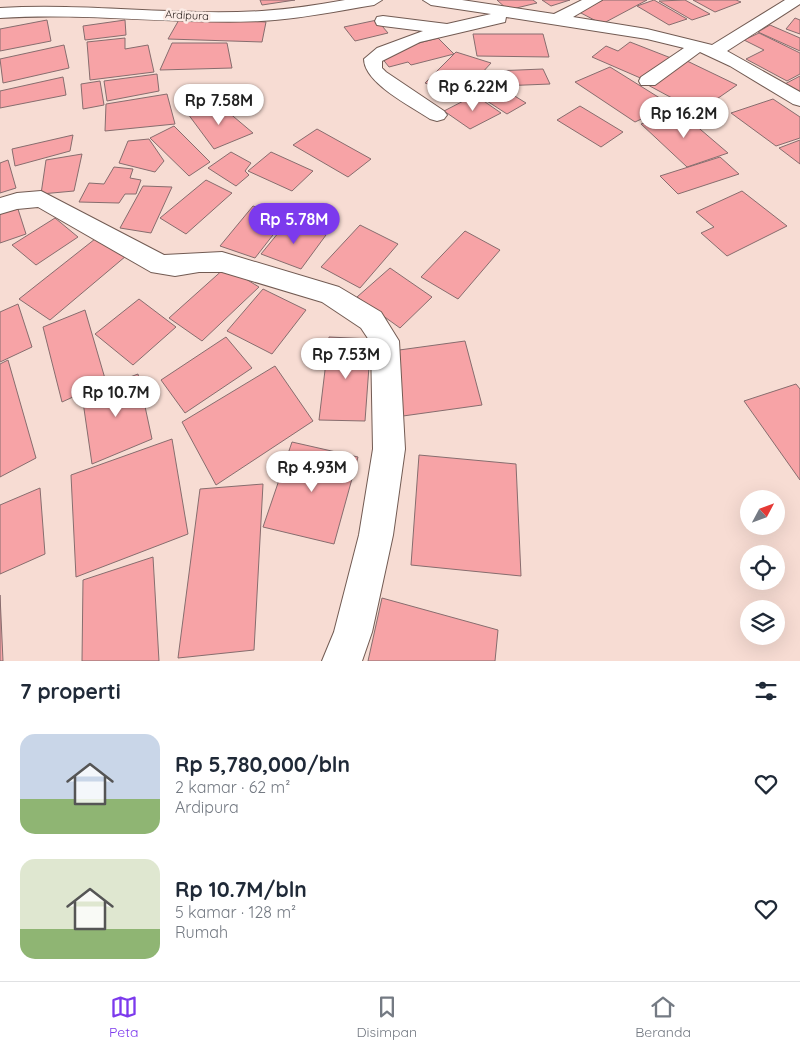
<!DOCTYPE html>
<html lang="id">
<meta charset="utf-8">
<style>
:root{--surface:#fff;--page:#f6f6f7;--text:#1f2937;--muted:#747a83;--line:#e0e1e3;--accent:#7c3aed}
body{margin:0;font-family:Quicksand,sans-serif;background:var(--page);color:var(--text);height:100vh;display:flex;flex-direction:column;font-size:19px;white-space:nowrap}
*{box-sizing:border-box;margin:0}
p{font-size:16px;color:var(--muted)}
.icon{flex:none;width:28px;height:28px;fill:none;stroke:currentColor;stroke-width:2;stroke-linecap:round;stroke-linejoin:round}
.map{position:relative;height:661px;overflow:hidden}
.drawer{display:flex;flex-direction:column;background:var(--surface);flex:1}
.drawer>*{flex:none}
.needle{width:32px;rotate:49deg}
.fabs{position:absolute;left:740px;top:490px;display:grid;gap:10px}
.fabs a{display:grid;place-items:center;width:45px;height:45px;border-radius:50%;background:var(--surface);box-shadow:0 5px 20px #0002;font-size:25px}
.price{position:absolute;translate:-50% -42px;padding:0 11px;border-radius:18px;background:#fff;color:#222;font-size:16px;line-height:32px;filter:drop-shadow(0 1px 2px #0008)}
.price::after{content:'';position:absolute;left:50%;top:30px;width:15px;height:11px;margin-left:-8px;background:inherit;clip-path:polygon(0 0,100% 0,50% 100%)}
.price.on{background:var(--accent);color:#fff}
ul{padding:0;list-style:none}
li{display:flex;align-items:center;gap:15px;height:125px;padding:0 20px}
li span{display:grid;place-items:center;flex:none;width:140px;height:100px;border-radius:15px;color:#555}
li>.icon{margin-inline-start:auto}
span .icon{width:60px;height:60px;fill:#fffc;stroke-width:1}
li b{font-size:21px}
h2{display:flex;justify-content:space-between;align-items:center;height:60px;padding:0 20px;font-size:21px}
.menu{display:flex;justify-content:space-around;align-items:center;height:70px;border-top:1px solid var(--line);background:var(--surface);font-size:14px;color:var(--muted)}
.menu a{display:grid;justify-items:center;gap:2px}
.menu .on{color:var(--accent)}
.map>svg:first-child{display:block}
.building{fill:#f7a3a6;stroke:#876d6e}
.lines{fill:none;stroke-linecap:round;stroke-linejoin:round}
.minor-casing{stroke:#725b53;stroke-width:2}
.minor{fill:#fff;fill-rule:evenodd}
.labels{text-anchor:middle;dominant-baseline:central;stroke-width:5;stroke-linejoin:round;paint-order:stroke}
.far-street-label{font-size:11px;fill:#211815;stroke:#fcece6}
</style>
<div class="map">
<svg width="800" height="661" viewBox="0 0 800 661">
<rect width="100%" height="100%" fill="#f7dcd3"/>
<g class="building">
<path d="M260 0H295L262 5Z"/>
<path d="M497 0H533L537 3 508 10Z"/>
<path d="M542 0H570L551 6Z"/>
<path d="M603 0H647L602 24 579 12Z"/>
<path d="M654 0 687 19 669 25 637 6Z"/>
<path d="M685 0 710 14 692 20 659 1Z"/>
<path d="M693 0H736L741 2 715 12Z"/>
<path d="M180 18 266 22 262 42 168 39Z"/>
<path d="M795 18 800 20V34L786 29Z"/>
<path d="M47 20 51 41 0 51V29Z"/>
<path d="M125 20 126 35 85 40 83 26Z"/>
<path d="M377 20 388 33 355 41 344 27Z"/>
<path d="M770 25 800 38V51L758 32Z"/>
<path d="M759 33 800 53V74L787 81 746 59 764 50 744 40Z"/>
<path d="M473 34H543L549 57 477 56Z"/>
<path d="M125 38V49L148 45 154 72 90 80 87 42Z"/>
<path d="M438 38 454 54 411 65 408 62 389 67 381 57 396 49Z"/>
<path d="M630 42 671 58 645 80 592 57 606 46 618 51Z"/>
<path d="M172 43H227L232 68 160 70Z"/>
<path d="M64 45 69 68 3 83 0 59Z"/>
<path d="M456 52 491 63 461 96 425 83Z"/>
<path d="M685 60 737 85 698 112 646 84Z"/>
<path d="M610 67 671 105 635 122 575 82Z"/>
<path d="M543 69 550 84 500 86 494 71Z"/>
<path d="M157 74 159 91 107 101 104 81Z"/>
<path d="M800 76V94L783 85Z"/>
<path d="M63 77 66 95 0 108V91Z"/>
<path d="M100 81 104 105 83 109 81 84Z"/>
<path d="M492 82 526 103 507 114 473 92Z"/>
<path d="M167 94 175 124 105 131 106 104Z"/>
<path d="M475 95 501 113 470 129 444 111Z"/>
<path d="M773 99 800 117V138L776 146 731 113Z"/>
<path d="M221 106 253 133 214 149 188 114Z"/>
<path d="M580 106 623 132 601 147 557 120Z"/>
<path d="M680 112 728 153 687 167 641 124Z"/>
<path d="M174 126 210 162 189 176 150 138Z"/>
<path d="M317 129 371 159 348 177 293 145Z"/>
<path d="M73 135 70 151 15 166 12 149Z"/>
<path d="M149 139 164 161 155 172 119 163 128 141Z"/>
<path d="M800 140V164L779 148Z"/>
<path d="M231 152 251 163 245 171 249 175 236 186 208 168Z"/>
<path d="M271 152 313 171 292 191 248 171Z"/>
<path d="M82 154 74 191 41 194 46 160Z"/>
<path d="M720 157 739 174 678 194 660 176Z"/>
<path d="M8 160 16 188 0 193V163Z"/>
<path d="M114 167 133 169 130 178 141 180 136 194H125L119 203 79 202 89 183 104 184Z"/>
<path d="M206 180 232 193 186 234 160 218Z"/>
<path d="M143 186 172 187 151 233 120 228Z"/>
<path d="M742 191 787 226 727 256 701 233 714 227 696 212Z"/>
<path d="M17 206 26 234 0 243V212Z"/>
<path d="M253 206 287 217 255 258 220 246Z"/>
<path d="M55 218 78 237 36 265 12 245Z"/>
<path d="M288 221 326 235 301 269 261 254Z"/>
<path d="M360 225 398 244 360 288 321 267Z"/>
<path d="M465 231 500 250 458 299 421 277Z"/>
<path d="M95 239 126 256 50 320 19 299Z"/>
<path d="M226 267 259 287 202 341 169 318Z"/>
<path d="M390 268 432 297 400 328 357 297Z"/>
<path d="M263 289 306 310 272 354 227 331Z"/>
<path d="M139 299 176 327 133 365 95 334Z"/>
<path d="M18 304 32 347 0 362V312Z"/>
<path d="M85 310 106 382 62 402 43 327Z"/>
<path d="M226 337 252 368 185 413 161 380Z"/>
<path d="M329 337 371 339 365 421 319 420Z"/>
<path d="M465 341 482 405 403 416 392 351Z"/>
<path d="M8 360 36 458 0 477V364Z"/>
<path d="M275 366 313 421 216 485 182 422Z"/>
<path d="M138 374 152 439 92 464 82 395Z"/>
<path d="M796 384 800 389V480L744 401Z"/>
<path d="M172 439 188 534 76 577 71 475Z"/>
<path d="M292 442 358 457 334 544 263 527Z"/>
<path d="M419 455 516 464 521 576 411 565Z"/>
<path d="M263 484 254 650 178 658 200 489Z"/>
<path d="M40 488 45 554 0 574V505Z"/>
<path d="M153 557 159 661H82L83 580Z"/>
<path d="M0 595 3 661H0Z"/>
<path d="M382 598 498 630 495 661H368Z"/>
</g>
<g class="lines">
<defs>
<g id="minor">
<path d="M345 0H382L374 5C337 11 299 19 261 21 174 25 87 12 0 18V8C88 3 175 16 262 11 290 9 318 5 345 0Z"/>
<path d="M423 0H462L554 14 582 0H602L573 17 647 29 712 45 785 0H800V4L727 51 800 92V106L793 104 730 66 700 52 655 85H641L639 81 641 77 684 48 647 39 506 17 505 22 420 42 382 61V68L386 72 444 111 447 115 444 119 437 121 430 119C411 106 364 83 364 59L377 48 423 31 383 26 377 25 375 21 377 17 383 16 447 24 491 14 431 5Z"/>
<path d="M41 191 164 255 222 252 339 287 381 312 399 341 405 449 393 535 372 632 362 661H322L334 632 359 535 373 449 371 343 361 328 322 302 222 272H199L175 276 151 272 38 207 17 209 0 214V198L17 193Z"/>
</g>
</defs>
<use href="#minor" class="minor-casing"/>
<use href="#minor" class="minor"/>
</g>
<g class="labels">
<g class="far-street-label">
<text transform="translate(187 15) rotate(3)">Ardipura</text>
</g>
</g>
</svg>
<div class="fabs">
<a><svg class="needle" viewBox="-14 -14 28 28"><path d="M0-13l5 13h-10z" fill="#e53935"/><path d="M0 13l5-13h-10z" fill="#747a83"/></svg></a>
<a><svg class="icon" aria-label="locate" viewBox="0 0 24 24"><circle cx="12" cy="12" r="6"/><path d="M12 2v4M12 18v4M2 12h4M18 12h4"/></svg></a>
<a><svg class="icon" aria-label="layers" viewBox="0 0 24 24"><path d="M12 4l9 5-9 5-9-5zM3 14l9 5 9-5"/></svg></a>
</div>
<b class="price" style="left:473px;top:112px">Rp 6.22M</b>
<b class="price" style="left:219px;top:126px">Rp 7.58M</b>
<b class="price" style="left:684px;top:139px">Rp 16.2M</b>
<b class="price on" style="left:294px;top:245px">Rp 5.78M</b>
<b class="price" style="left:346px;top:380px">Rp 7.53M</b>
<b class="price" style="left:116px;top:418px">Rp 10.7M</b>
<b class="price" style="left:312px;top:493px">Rp 4.93M</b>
</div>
<section class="drawer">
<h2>7 properti<svg class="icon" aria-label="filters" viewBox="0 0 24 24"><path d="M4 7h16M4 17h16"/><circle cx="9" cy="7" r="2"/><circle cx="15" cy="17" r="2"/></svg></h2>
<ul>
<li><span style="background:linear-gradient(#c9d6e8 65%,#8fb573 0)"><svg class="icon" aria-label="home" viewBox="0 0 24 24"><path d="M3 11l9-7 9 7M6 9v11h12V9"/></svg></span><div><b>Rp 5,780,000/bln</b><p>2 kamar · 62 m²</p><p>Ardipura</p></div><svg class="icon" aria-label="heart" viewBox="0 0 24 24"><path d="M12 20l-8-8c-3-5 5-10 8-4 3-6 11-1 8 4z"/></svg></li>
<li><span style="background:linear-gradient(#dfe7d0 70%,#8fb573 0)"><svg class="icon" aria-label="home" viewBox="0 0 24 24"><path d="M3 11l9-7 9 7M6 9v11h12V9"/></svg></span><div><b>Rp 10.7M/bln</b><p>5 kamar · 128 m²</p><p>Rumah</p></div><svg class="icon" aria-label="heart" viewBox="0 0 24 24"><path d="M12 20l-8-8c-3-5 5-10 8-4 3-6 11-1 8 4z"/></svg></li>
</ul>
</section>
<nav class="menu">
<a class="on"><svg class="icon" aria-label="map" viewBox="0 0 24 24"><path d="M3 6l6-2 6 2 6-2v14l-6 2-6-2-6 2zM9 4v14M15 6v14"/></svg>Peta</a>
<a><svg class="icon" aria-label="saved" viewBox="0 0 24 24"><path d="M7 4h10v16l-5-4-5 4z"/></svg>Disimpan</a>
<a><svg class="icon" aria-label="home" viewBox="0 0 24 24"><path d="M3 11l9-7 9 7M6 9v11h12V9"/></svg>Beranda</a>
</nav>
